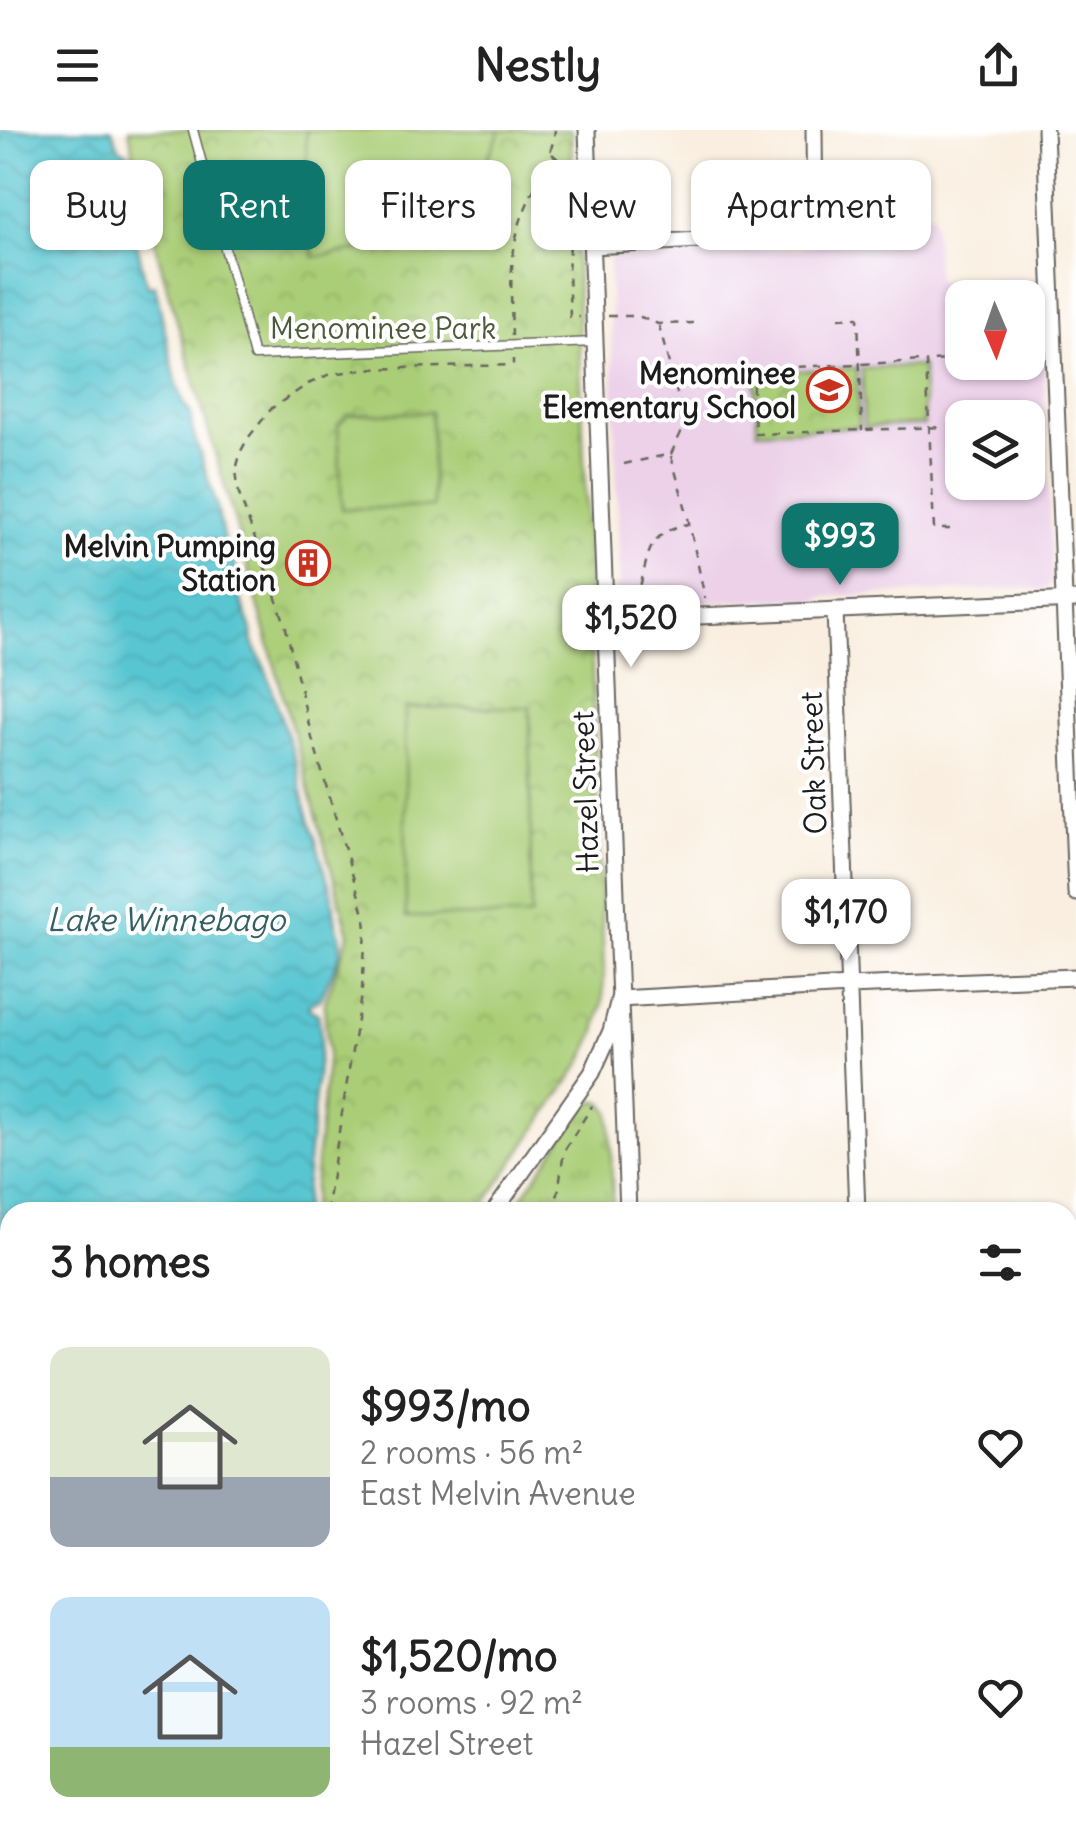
<!DOCTYPE html>
<meta charset="utf-8">
<style>
:root{--surface:#fff;--page:#f6f6f6;--text:#222;--muted:#767676;--accent:#0f766e}
body{margin:0;font-family:Delius,sans-serif;background:var(--page);color:var(--text);height:100vh;display:flex;flex-direction:column;font-size:38px;white-space:nowrap}
*{box-sizing:border-box;margin:0}
p{font-size:32px;color:var(--muted)}
.icon{flex:none;width:55px;height:55px;fill:none;stroke:currentColor;stroke-width:2;stroke-linecap:round;stroke-linejoin:round}
.map{position:relative;flex:1;overflow:hidden}
.side{position:absolute;left:0px;top:1072px;width:1078px;height:642px;display:flex;flex-direction:column;background:var(--surface);border-radius:30px 30px 0 0;box-shadow:0 2px 8px #0004}
.side>*{flex:none}
.hud{position:absolute;left:30px;top:30px;width:1018px;height:90px;display:flex;gap:20px}
.needle{width:65px;rotate:178deg}
.buttons{position:absolute;left:945px;top:150px;display:grid;gap:20px}
.buttons a{display:grid;place-items:center;width:100px;height:100px;border-radius:20px;background:var(--surface);box-shadow:0 2px 8px #0004;font-size:50px}
.price{position:absolute;translate:-50% -85px;padding:0 22px;border-radius:20px;background:#fff;color:#222;font-size:32px;line-height:65px;filter:drop-shadow(0 2px 5px #0008)}
.price::after{content:'';position:absolute;left:50%;top:60px;width:30px;height:22px;margin-left:-15px;background:inherit;clip-path:polygon(0 0,100% 0,50% 100%)}
.price.on{background:var(--accent);color:#fff}
ul{padding:0;list-style:none}
li{display:flex;align-items:center;gap:30px;height:250px;padding:0 50px}
li span{display:grid;place-items:center;flex:none;width:280px;height:200px;border-radius:20px;color:#555}
li>.icon{margin-inline-start:auto}
span .icon{width:120px;height:120px;fill:#fffc;stroke-width:1}
li b{font-size:42px}
h2{display:flex;justify-content:space-between;align-items:center;height:120px;padding:0 50px;font-size:42px}
.tag{padding:0 35px;border-radius:20px;background:var(--surface);box-shadow:0 2px 8px #0004;font-size:35px;line-height:90px}
.tag.on{background:var(--accent);color:#fff}
header{display:flex;justify-content:space-between;align-items:center;height:130px;padding:0 50px;background:var(--surface);font-size:45px;font-weight:800}
.map>svg:first-child{display:block}
.built{fill:#ecd1e9;fill-rule:evenodd}
.grass{fill:url(#grass-tufts);stroke:#63754a;stroke-width:2.5}
.park{fill:url(#park-crowns);stroke:#63754a;stroke-width:2.5}
.garden{fill:#aace77;stroke:#63754a;stroke-width:2.5}
.water{fill:url(#water-waves);stroke:#3a7176;stroke-width:2.5}
.pier{fill:#f9eedf}
.lines{fill:none;stroke-linecap:round;stroke-linejoin:round}
.service-casing{stroke:#696660;stroke-width:11}
.minor-casing{stroke:#696660;stroke-width:19}
.path{stroke:#696660;stroke-width:2.5;stroke-dasharray:8 8;stroke-linecap:butt}
.service{stroke:#fff;stroke-width:8}
.minor{stroke:#fff;stroke-width:15}
.labels{text-anchor:middle;dominant-baseline:central;stroke-width:8;stroke-linejoin:round;paint-order:stroke}
.park-label{font-size:30px;fill:#4e5a3c;stroke:#fff}
.poi-label{font-size:30px;font-weight:bold;fill:#1c1c1c;stroke:#fff;text-anchor:end}
.street-label{font-size:30px;fill:#1c1c1c;stroke:#fff}
.water-label{font-size:32px;font-style:italic;fill:#346064;stroke:#fff}
</style>
<header><svg class="icon" aria-label="menu" viewBox="0 0 24 24"><path d="M4 6h16M4 12h16M4 18h16"/></svg>Nestly<svg class="icon" aria-label="share" viewBox="0 0 24 24"><path d="M12 15V3M7 8l5-5 5 5M5 13v7h14v-7"/></svg></header>
<div class="map">
<svg width="1076" height="1713" viewBox="0 0 1076 1713">
<defs>
<pattern id="grass-tufts" width="24" height="20" patternUnits="userSpaceOnUse" patternTransform="scale(2.5)"><rect width="24" height="20" fill="#aace77"/><path d="M3 7l-1-3M5 7V3M7 7l1-3M15 17l-1-3M17 17v-4M19 17l1-3" fill="none" stroke="#92b066"/></pattern>
<pattern id="park-crowns" width="20" height="18" patternUnits="userSpaceOnUse" patternTransform="scale(2.5)"><rect width="20" height="18" fill="#aace77"/><path d="M2 6a3 3 0 1 1 6 0M12 15a3 3 0 1 1 6 0" fill="none" stroke="#92b066"/></pattern>
<pattern id="water-waves" width="16" height="10" patternUnits="userSpaceOnUse" patternTransform="scale(2.5)"><rect width="16" height="10" fill="#59c6d1"/><path d="M0 5q4-4 8 0t8 0" fill="none" stroke="#4daab3"/></pattern>
</defs>
<rect width="100%" height="100%" fill="#fff"/>
<filter id="ink" filterUnits="userSpaceOnUse"><feTurbulence type="fractalNoise" baseFrequency=".01" numOctaves="2"/><feDisplacementMap in="SourceGraphic" scale="20" xChannelSelector="R" yChannelSelector="G"/><feConvolveMatrix kernelMatrix="1 2 1 2 8 2 1 2 1" color-interpolation-filters="sRGB"/></filter>
<filter id="wash" filterUnits="userSpaceOnUse"><feTurbulence type="fractalNoise" baseFrequency=".0048" numOctaves="4" result="noise"/><feDisplacementMap in="SourceGraphic" scale="40" xChannelSelector="R" yChannelSelector="G"/><feGaussianBlur stdDeviation="2.25" result="paint"/><feColorMatrix in="noise" values="0 0 0 0 0 0 0 0 0 0 0 0 0 0 0 0 0 1.4 0 .05"/><feComposite in="paint" operator="in"/></filter>
<g filter="url(#wash)">
<rect width="100%" height="100%" fill="#f9eedf"/>
<path class="built" d="M933 83 937 152 1040 148 1052 449 1048 457 1041 461 1027 458 822 467 816 471 808 472 803 468 641 475 638 478 620 475 616 458 620 453 609 131 617 126 800 119 809 116 826 107 829 85ZM962 168H1028V232H962ZM962 288H1028V352H962Z"/>
<path class="grass" d="M595 971 602 972 610 982 613 1082H512L584 976Z"/>
<g class="park">
<path d="M129 0H571L604 840 603 872 596 901 582 932 479 1082H311L328 922 324 875 349 804 237 399 144 76Z"/>
<path d="M857 238 859 297 757 301 755 242Z"/>
<path d="M10 1499V1681L0 1691V1508Z"/>
</g>
<g class="garden">
<path d="M306 0H500C483 48 442 95 393 112 367 120 340 123 314 127L307 99Z"/>
<path d="M922 236 924 295 864 297 862 238Z"/>
<path d="M431 282 433 377 342 379 338 295 348 285Z"/>
<path d="M530 577 531 786 406 787 405 578Z"/>
</g>
<path class="water" d="M0 0H112L119 18 140 30C145 48 147 57 133 70L137 83 130 85 147 156 155 155 175 247 184 274 191 284 192 299 216 373 225 416 235 429 236 449 241 458 240 468 252 500 253 513 267 543 296 634 305 674 332 765 336 794 341 808 340 824 321 868 309 874V879L318 884 321 908 303 1082H10V1485L0 1494Z"/>
<path class="pier" d="M148 39 149 44 52 66 51 62Z"/>
</g>
<g filter="url(#ink)">
<g class="lines">
<defs>
<path id="service" d="M193 0 254 226 595 212"/>
<g id="minor">
<path d="M587 0 628 1082"/>
<path d="M1045 0 1076 763"/>
<path d="M592 116 807 104 815 92 814 0"/>
<path d="M835 480 857 1082"/>
<path d="M606 490 1076 470"/>
<path d="M494 1082 592 943 611 901 619 869 849 856 1076 847"/>
<path d="M1068 1174H1076"/>
<path d="M1068 1483H1076"/>
<path d="M97 1705 104 1713"/>
<path d="M427 1705V1713"/>
<path d="M656 1705V1713"/>
<path d="M882 1705V1713"/>
<path d="M0 1707 10 1698"/>
</g>
</defs>
<use href="#service" class="service-casing"/>
<use href="#minor" class="minor-casing"/>
<g class="path">
<path d="M552 24 560 31 562 37 570 114 568 141 570 187H580"/>
<path d="M608 186H638L658 194 693 193"/>
<path d="M839 188 858 187 862 301"/>
<path d="M512 206C511 170 509 131 519 96 529 62 551 35 555 0"/>
<path d="M1028 226H1036"/>
<path d="M750 239 925 231"/>
<path d="M752 239 755 304 944 297"/>
<path d="M671 326 687 383 705 468"/>
<path d="M624 334 671 324 685 294 659 196"/>
<path d="M950 399H934L926 231 962 230"/>
<path d="M635 470C651 434 639 404 688 394"/>
<path d="M326 1082 362 859 366 801 365 787 312 608 285 494 239 364 236 340 241 321 248 308 272 278 308 254 328 245 364 239 513 235V229"/>
<path d="M553 1082 558 1063 564 1021 592 976"/>
<path d="M0 1554 10 1545"/>
</g>
<use href="#service" class="service"/>
<use href="#minor" class="minor"/>
</g>
</g>
<defs>
<symbol id="school-ring" viewBox="-11 -11 22 22"><circle r="9.5" fill="#fff" stroke="#c8321e" stroke-width="1.5"/><path d="M0-5L7-2L0 1L-7-2ZM-4 1L0 2.5L4 1V4Q0 6-4 4Z" fill="#c8321e"/></symbol>
<symbol id="building-ring" viewBox="-11 -11 22 22"><circle r="9.5" fill="#fff" stroke="#c8321e" stroke-width="1.5"/><path d="M-4-6H4V6H1V3H-1V6H-4ZM-2.5-4.3h1.7v1.8h-1.7ZM.8-4.3h1.7v1.8H.8ZM-2.5-1h1.7V.8h-1.7ZM.8-1h1.7V.8H.8Z" fill="#c8321e"/></symbol>
</defs>
<g fill-rule="evenodd">
<use href="#school-ring" x="804" y="235" width="50" height="50"/>
<use href="#building-ring" x="283" y="408" width="50" height="50"/>
</g>
<g class="labels">
<g class="park-label">
<text x="383" y="198">Menominee Park</text>
</g>
<g class="poi-label">
<text x="796" y="243">Menominee<tspan x="796" dy="34">Elementary School</tspan></text>
<text x="276" y="416">Melvin Pumping<tspan x="276" dy="34">Station</tspan></text>
</g>
<g class="street-label">
<text transform="translate(813 633) rotate(-92)">Oak Street</text>
<text transform="translate(585 662) rotate(-92)">Hazel Street</text>
</g>
<g class="water-label">
<text x="166" y="789">Lake Winnebago</text>
</g>
</g>
</svg>
<div class="buttons">
<a><svg class="needle" viewBox="-14 -14 28 28"><path d="M0-13l5 13h-10z" fill="#e53935"/><path d="M0 13l5-13h-10z" fill="#767676"/></svg></a>
<a><svg class="icon" aria-label="layers" viewBox="0 0 24 24"><path d="M12 4l9 5-9 5-9-5zM3 14l9 5 9-5"/></svg></a>
</div>
<b class="price on" style="left:840px;top:458px">$993</b>
<b class="price" style="left:631px;top:540px">$1,520</b>
<b class="price" style="left:846px;top:834px">$1,170</b>
<div class="hud">
<a class="tag">Buy</a>
<a class="tag on">Rent</a>
<a class="tag">Filters</a>
<a class="tag">New</a>
<a class="tag">Apartment</a>
</div>
<section class="side">
<h2>3 homes<svg class="icon" aria-label="filters" viewBox="0 0 24 24"><path d="M4 7h16M4 17h16"/><circle cx="9" cy="7" r="2"/><circle cx="15" cy="17" r="2"/></svg></h2>
<ul>
<li><span style="background:linear-gradient(#dfe7d0 65%,#9aa5b1 0)"><svg class="icon" aria-label="home" viewBox="0 0 24 24"><path d="M3 11l9-7 9 7M6 9v11h12V9"/></svg></span><div><b>$993/mo</b><p>2 rooms · 56 m²</p><p>East Melvin Avenue</p></div><svg class="icon" aria-label="heart" viewBox="0 0 24 24"><path d="M12 20l-8-8c-3-5 5-10 8-4 3-6 11-1 8 4z"/></svg></li>
<li><span style="background:linear-gradient(#bfe0f5 75%,#8fb573 0)"><svg class="icon" aria-label="home" viewBox="0 0 24 24"><path d="M3 11l9-7 9 7M6 9v11h12V9"/></svg></span><div><b>$1,520/mo</b><p>3 rooms · 92 m²</p><p>Hazel Street</p></div><svg class="icon" aria-label="heart" viewBox="0 0 24 24"><path d="M12 20l-8-8c-3-5 5-10 8-4 3-6 11-1 8 4z"/></svg></li>
</ul>
</section>
</div>
